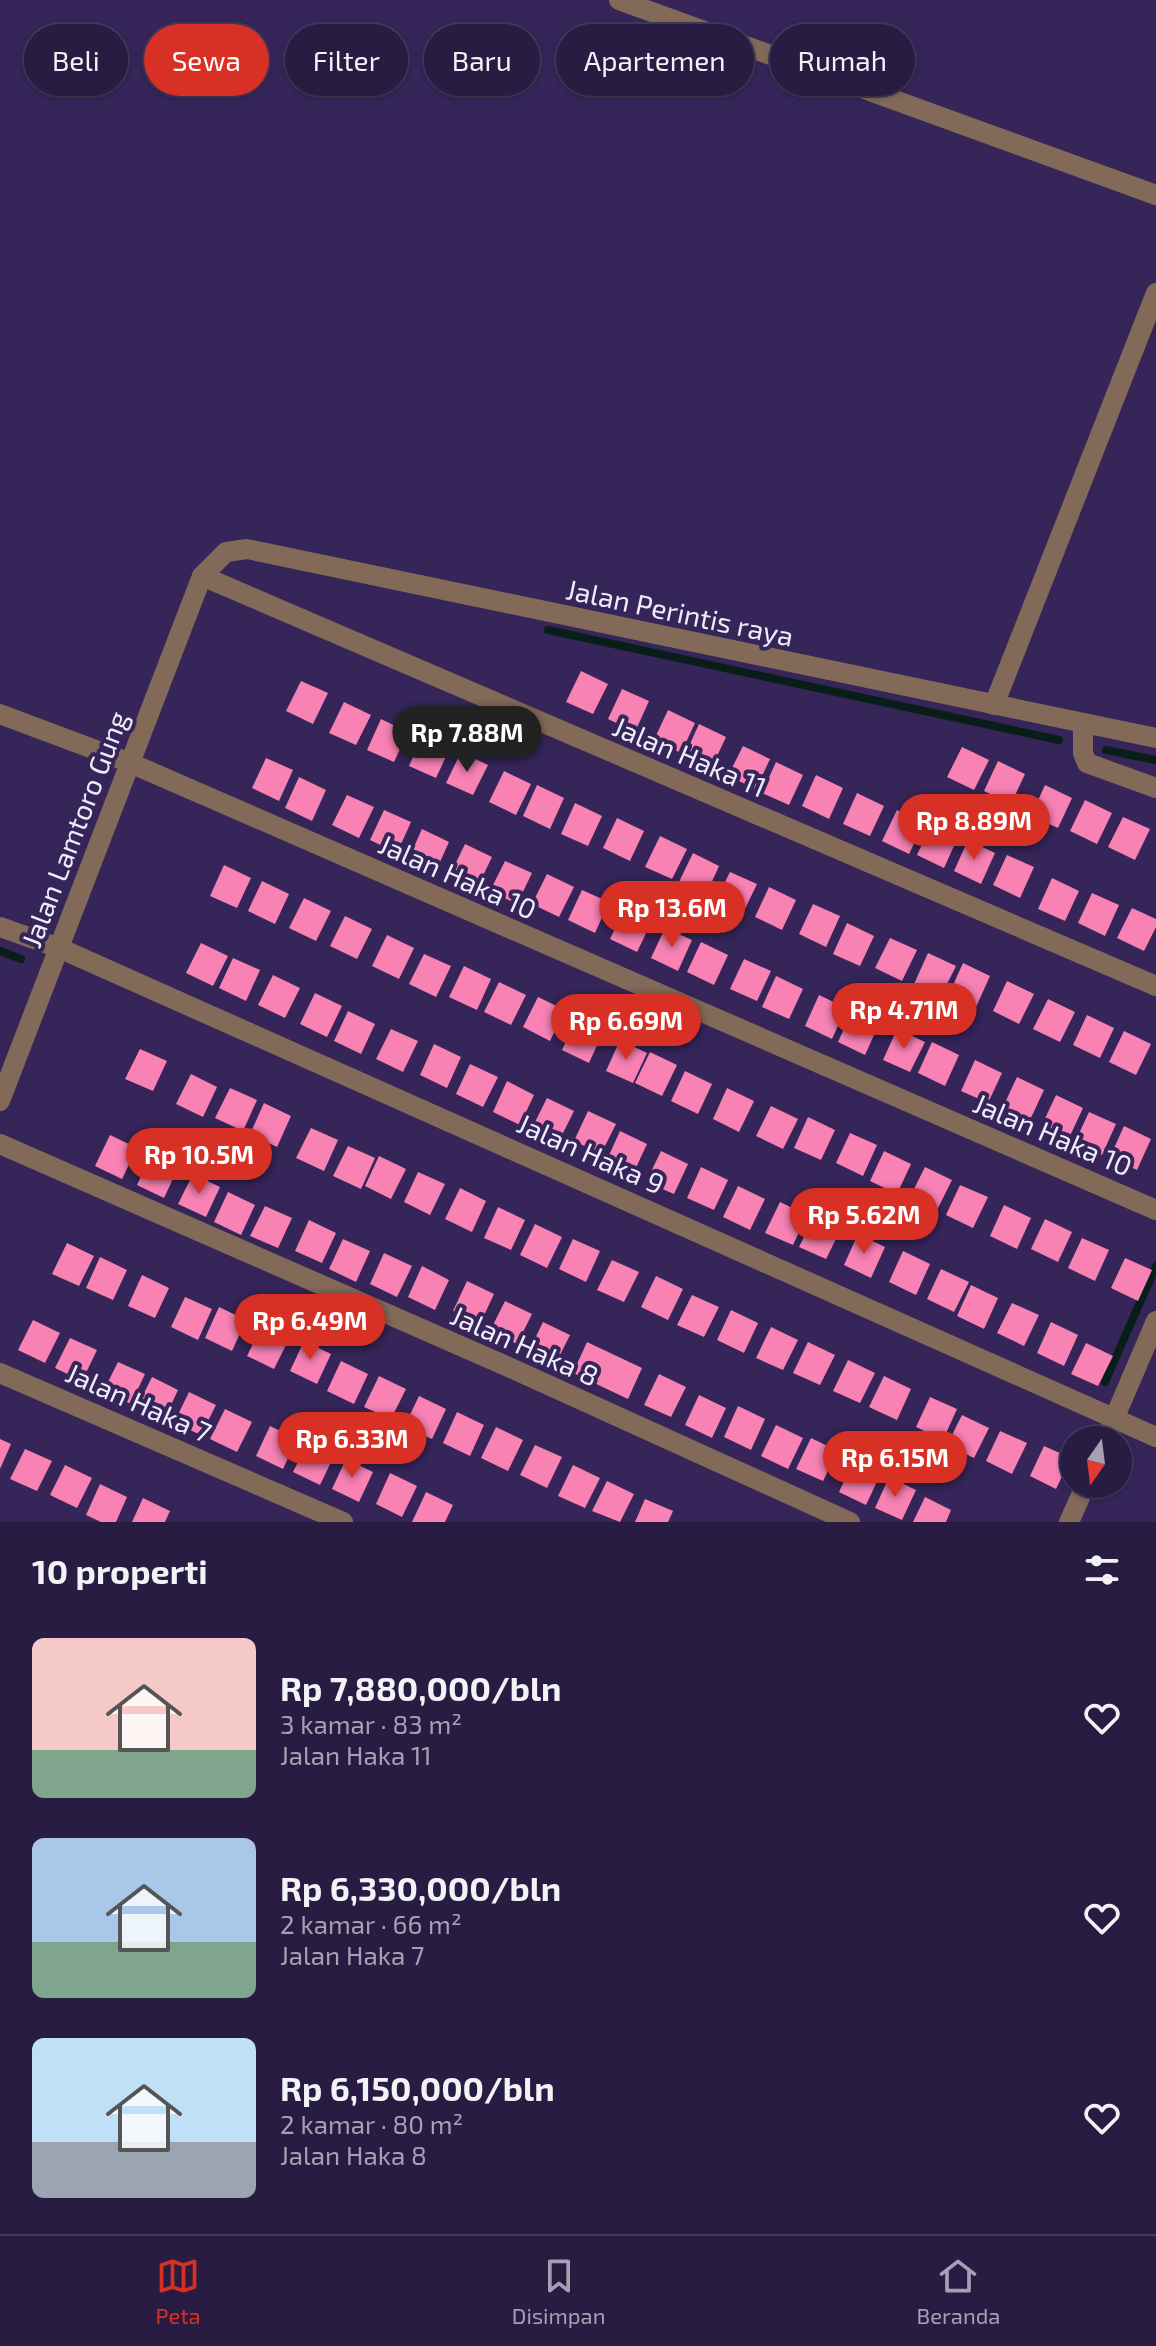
<!DOCTYPE html>
<html lang="id">
<meta charset="utf-8">
<style>
:root{--surface:#281c43;--page:#34294e;--text:#f1f3f6;--muted:#a5a1b2;--line:#443a5c;--accent:#d93025}
body{margin:0;font-family:"Exo 2",sans-serif;background:var(--page);color:var(--text);height:100vh;display:flex;flex-direction:column;font-size:30px;white-space:nowrap}
*{box-sizing:border-box;margin:0}
p{font-size:26px;color:var(--muted)}
.icon{flex:none;width:44px;height:44px;fill:none;stroke:currentColor;stroke-width:2;stroke-linecap:round;stroke-linejoin:round}
.map{position:relative;height:1522px;overflow:hidden}
.drawer{display:flex;flex-direction:column;background:var(--surface);flex:1}
.drawer>*{flex:none}
.guide{position:absolute;left:24px;top:24px;width:1108px;height:72px;display:flex;gap:16px}
.needle{width:52px;rotate:194deg}
.controls{position:absolute;left:1060px;top:1426px;display:grid;gap:16px}
.controls a{display:grid;place-items:center;width:72px;height:72px;border-radius:50%;background:var(--surface);box-shadow:0 2px 6px #0004,0 0 0 2px var(--line);font-size:40px}
.price{position:absolute;translate:-50% -68px;padding:0 18px;border-radius:28px;background:var(--accent);color:#fff;font-size:26px;line-height:52px;filter:drop-shadow(0 2px 4px #0008)}
.price::after{content:'';position:absolute;left:50%;top:48px;width:24px;height:18px;margin-left:-12px;background:inherit;clip-path:polygon(0 0,100% 0,50% 100%)}
.price.current{background:#222;color:#fff}
ul{padding:0;list-style:none}
li{display:flex;align-items:center;gap:24px;height:200px;padding:0 32px}
li span{display:grid;place-items:center;flex:none;width:224px;height:160px;border-radius:12px;color:#555}
li>.icon{margin-inline-start:auto}
span .icon{width:96px;height:96px;fill:#fffc;stroke-width:1}
li b{font-size:34px}
h2{display:flex;justify-content:space-between;align-items:center;height:96px;padding:0 32px;font-size:34px}
.tag{padding:0 28px;border-radius:36px;background:var(--surface);box-shadow:0 2px 6px #0004,0 0 0 2px var(--line);font-size:28px;line-height:72px}
.tag.current{background:var(--accent);color:#fff}
.menu{display:flex;justify-content:space-around;align-items:center;height:112px;border-top:2px solid var(--line);background:var(--surface);font-size:22px;color:var(--muted)}
.menu a{display:grid;justify-items:center;gap:4px}
.menu .current{color:var(--accent)}
.map>svg:first-child{display:block}
.lines{fill:none;stroke-linecap:round;stroke-linejoin:round}
.stream{stroke:#081e19;stroke-width:8}
.building{fill:#f982b5}
.minor{stroke:#826958;stroke-width:20}
.labels{text-anchor:middle;dominant-baseline:central;stroke-width:8;stroke-linejoin:round;paint-order:stroke}
.street-label{font-size:28px;fill:#efecfa;stroke:#352559}
</style>
<div class="map">
<svg width="1156" height="1522" viewBox="0 0 1156 1522">
<rect width="100%" height="100%" fill="#352559"/>
<g class="lines">
<g class="stream">
<path d="M548 630 1059 740"/>
<path d="M1106 750 1156 760"/>
<path d="M0 951 21 959"/>
<path d="M1105 1382 1156 1266"/>
</g>
</g>
<g class="building">
<path d="M581 671 608 684 593 714 566 702Z"/>
<path d="M301 681 328 693 313 724 286 711Z"/>
<path d="M622 689 649 701 635 732 608 719Z"/>
<path d="M344 702 371 715 356 745 329 733Z"/>
<path d="M668 710 695 723 681 753 654 740Z"/>
<path d="M381 719 408 732 394 762 367 750Z"/>
<path d="M699 724 726 737 712 767 685 755Z"/>
<path d="M423 735 450 748 436 778 409 766Z"/>
<path d="M743 746 770 759 756 789 728 776Z"/>
<path d="M962 747 989 760 974 790 947 777Z"/>
<path d="M461 752 488 765 473 795 446 783Z"/>
<path d="M266 758 293 770 279 801 252 788Z"/>
<path d="M998 761 1025 774 1011 804 984 791Z"/>
<path d="M776 762 803 775 789 805 762 793Z"/>
<path d="M504 771 531 784 516 815 489 802Z"/>
<path d="M816 775 843 788 829 819 802 806Z"/>
<path d="M299 777 326 790 312 821 285 808Z"/>
<path d="M537 785 564 798 550 829 523 816Z"/>
<path d="M1045 785 1072 798 1058 828 1031 816Z"/>
<path d="M857 793 884 806 870 836 843 824Z"/>
<path d="M347 795 374 807 359 838 332 825Z"/>
<path d="M1085 800 1112 813 1097 844 1070 831Z"/>
<path d="M575 803 602 816 588 846 561 834Z"/>
<path d="M384 810 411 822 397 853 370 840Z"/>
<path d="M897 810 924 823 909 854 882 841Z"/>
<path d="M1123 817 1150 829 1135 860 1108 847Z"/>
<path d="M617 818 644 831 630 861 603 848Z"/>
<path d="M931 825 958 837 944 868 917 855Z"/>
<path d="M422 829 449 842 435 873 408 860Z"/>
<path d="M660 836 687 849 672 879 645 867Z"/>
<path d="M968 840 995 853 981 884 954 871Z"/>
<path d="M465 844 492 857 477 888 450 875Z"/>
<path d="M693 853 719 866 705 897 678 884Z"/>
<path d="M1007 855 1034 867 1020 898 993 885Z"/>
<path d="M505 861 532 873 517 904 490 891Z"/>
<path d="M224 865 251 878 237 908 210 896Z"/>
<path d="M730 872 757 884 742 915 715 902Z"/>
<path d="M547 874 574 887 559 917 532 904Z"/>
<path d="M1052 878 1079 891 1065 921 1038 909Z"/>
<path d="M262 881 289 894 275 924 248 911Z"/>
<path d="M769 887 796 900 782 930 755 917Z"/>
<path d="M582 890 609 902 595 933 568 920Z"/>
<path d="M1092 893 1119 905 1105 936 1078 923Z"/>
<path d="M304 898 331 911 316 941 289 928Z"/>
<path d="M813 904 840 916 826 947 799 934Z"/>
<path d="M625 908 652 921 637 952 610 939Z"/>
<path d="M1132 908 1156 919V927L1144 951 1117 938Z"/>
<path d="M345 916 372 929 357 959 330 946Z"/>
<path d="M847 923 874 936 860 966 833 954Z"/>
<path d="M665 928 692 940 678 971 651 958Z"/>
<path d="M387 935 414 948 399 979 372 966Z"/>
<path d="M890 938 917 950 902 981 875 968Z"/>
<path d="M701 942 728 955 714 985 687 972Z"/>
<path d="M201 943 228 956 213 986 186 973Z"/>
<path d="M928 953 956 966 941 996 914 984Z"/>
<path d="M424 954 451 966 436 997 409 984Z"/>
<path d="M233 958 260 970 246 1001 219 988Z"/>
<path d="M744 959 771 971 757 1001 730 989Z"/>
<path d="M963 963 990 976 976 1007 949 994Z"/>
<path d="M464 966 491 979 477 1010 449 997Z"/>
<path d="M273 975 300 988 285 1018 258 1005Z"/>
<path d="M776 976 803 989 789 1019 762 1007Z"/>
<path d="M1007 981 1034 994 1019 1024 993 1011Z"/>
<path d="M499 982 526 995 511 1025 484 1012Z"/>
<path d="M315 993 342 1006 327 1037 300 1024Z"/>
<path d="M819 995 846 1008 832 1039 805 1026Z"/>
<path d="M538 997 565 1010 550 1041 523 1027Z"/>
<path d="M1048 999 1075 1012 1060 1042 1033 1029Z"/>
<path d="M348 1011 375 1024 361 1054 334 1041Z"/>
<path d="M852 1011 879 1024 865 1055 838 1042Z"/>
<path d="M1087 1015 1114 1028 1100 1058 1073 1045Z"/>
<path d="M576 1020 603 1032 589 1063 562 1050Z"/>
<path d="M391 1029 418 1041 403 1072 376 1059Z"/>
<path d="M897 1029 925 1042 910 1072 883 1060Z"/>
<path d="M1124 1031 1151 1044 1136 1075 1109 1062Z"/>
<path d="M620 1040 647 1053 633 1083 606 1071Z"/>
<path d="M932 1042 959 1055 945 1086 918 1073Z"/>
<path d="M434 1044 461 1057 447 1088 420 1075Z"/>
<path d="M140 1049 167 1061 153 1091 125 1079Z"/>
<path d="M650 1052 677 1065 662 1096 635 1083Z"/>
<path d="M975 1060 1002 1073 988 1103 961 1091Z"/>
<path d="M470 1064 498 1077 483 1107 456 1094Z"/>
<path d="M685 1071 712 1084 698 1114 671 1101Z"/>
<path d="M191 1074 217 1087 203 1117 176 1104Z"/>
<path d="M1017 1077 1044 1090 1030 1120 1003 1107Z"/>
<path d="M507 1081 534 1095 520 1125 493 1112Z"/>
<path d="M230 1088 257 1100 243 1131 215 1118Z"/>
<path d="M727 1088 754 1101 739 1132 713 1119Z"/>
<path d="M1056 1095 1083 1108 1069 1138 1042 1125Z"/>
<path d="M547 1098 574 1111 559 1141 532 1128Z"/>
<path d="M264 1103 291 1116 277 1147 250 1134Z"/>
<path d="M771 1106 798 1119 783 1149 756 1136Z"/>
<path d="M588 1111 616 1124 601 1154 574 1141Z"/>
<path d="M1089 1112 1116 1124 1102 1155 1075 1142Z"/>
<path d="M808 1117 835 1130 821 1160 794 1148Z"/>
<path d="M1124 1126 1151 1139 1137 1170 1110 1157Z"/>
<path d="M311 1128 338 1140 324 1171 296 1158Z"/>
<path d="M620 1131 647 1144 633 1174 606 1162Z"/>
<path d="M850 1133 877 1145 863 1176 836 1163Z"/>
<path d="M110 1135 137 1148 122 1179 95 1166Z"/>
<path d="M348 1146 375 1158 361 1189 333 1176Z"/>
<path d="M661 1151 688 1164 674 1194 646 1182Z"/>
<path d="M884 1151 911 1164 897 1194 870 1181Z"/>
<path d="M151 1155 178 1168 164 1198 137 1185Z"/>
<path d="M379 1156 406 1169 391 1199 365 1186Z"/>
<path d="M701 1167 728 1180 714 1210 687 1198Z"/>
<path d="M925 1167 952 1180 937 1210 910 1197Z"/>
<path d="M418 1172 445 1184 430 1215 404 1202Z"/>
<path d="M193 1174 220 1187 206 1217 178 1204Z"/>
<path d="M960 1185 988 1197 973 1228 946 1215Z"/>
<path d="M738 1186 765 1199 750 1230 723 1217Z"/>
<path d="M460 1188 486 1201 472 1232 445 1219Z"/>
<path d="M228 1192 255 1205 241 1235 214 1222Z"/>
<path d="M780 1202 807 1215 793 1245 765 1233Z"/>
<path d="M1004 1205 1031 1218 1017 1249 990 1236Z"/>
<path d="M265 1206 292 1218 278 1248 250 1236Z"/>
<path d="M498 1207 525 1220 511 1250 484 1238Z"/>
<path d="M814 1217 841 1229 826 1259 799 1247Z"/>
<path d="M1045 1219 1072 1232 1058 1262 1031 1249Z"/>
<path d="M309 1220 336 1233 322 1263 295 1251Z"/>
<path d="M535 1224 562 1237 547 1268 520 1255Z"/>
<path d="M858 1234 885 1247 871 1278 844 1265Z"/>
<path d="M1082 1238 1109 1250 1095 1281 1068 1268Z"/>
<path d="M343 1239 370 1251 356 1282 329 1269Z"/>
<path d="M573 1239 600 1251 586 1282 559 1269Z"/>
<path d="M67 1243 94 1256 79 1286 52 1274Z"/>
<path d="M903 1251 930 1264 916 1295 889 1282Z"/>
<path d="M384 1253 412 1266 397 1297 370 1284Z"/>
<path d="M100 1257 127 1270 113 1300 86 1288Z"/>
<path d="M1125 1258 1152 1270 1138 1301 1111 1288Z"/>
<path d="M612 1260 639 1272 624 1302 597 1290Z"/>
<path d="M422 1266 449 1280 435 1310 408 1297Z"/>
<path d="M941 1269 969 1282 954 1312 927 1299Z"/>
<path d="M142 1275 169 1288 155 1318 128 1306Z"/>
<path d="M656 1276 683 1289 668 1320 641 1307Z"/>
<path d="M467 1281 494 1294 480 1324 453 1311Z"/>
<path d="M971 1285 998 1298 984 1329 957 1316Z"/>
<path d="M692 1295 719 1307 704 1337 677 1325Z"/>
<path d="M185 1297 212 1309 198 1340 171 1327Z"/>
<path d="M505 1301 532 1314 517 1344 490 1331Z"/>
<path d="M1012 1303 1039 1315 1024 1346 997 1333Z"/>
<path d="M219 1307 246 1320 232 1351 205 1338Z"/>
<path d="M731 1310 758 1323 744 1353 717 1340Z"/>
<path d="M33 1320 60 1333 45 1363 18 1350Z"/>
<path d="M543 1322 570 1335 555 1365 528 1353Z"/>
<path d="M1051 1322 1078 1335 1064 1366 1037 1353Z"/>
<path d="M262 1326 289 1339 274 1369 247 1356Z"/>
<path d="M771 1327 798 1340 783 1370 756 1358Z"/>
<path d="M70 1338 97 1350 82 1381 55 1368Z"/>
<path d="M304 1341 331 1354 317 1384 290 1371Z"/>
<path d="M587 1342 642 1368 628 1399 573 1373Z"/>
<path d="M808 1342 835 1355 820 1385 793 1373Z"/>
<path d="M1086 1343 1113 1356 1098 1386 1071 1374Z"/>
<path d="M848 1360 875 1373 860 1403 833 1391Z"/>
<path d="M341 1361 368 1374 354 1404 327 1391Z"/>
<path d="M118 1362 145 1374 131 1404 103 1392Z"/>
<path d="M659 1374 686 1387 671 1417 644 1405Z"/>
<path d="M379 1376 406 1389 391 1419 364 1407Z"/>
<path d="M884 1376 911 1389 897 1420 869 1407Z"/>
<path d="M152 1377 178 1390 164 1420 137 1407Z"/>
<path d="M189 1392 216 1405 201 1435 174 1423Z"/>
<path d="M699 1395 726 1408 712 1438 685 1425Z"/>
<path d="M419 1396 446 1409 432 1439 404 1427Z"/>
<path d="M930 1397 957 1409 943 1440 916 1427Z"/>
<path d="M738 1406 765 1419 751 1450 724 1437Z"/>
<path d="M225 1409 252 1422 237 1452 210 1439Z"/>
<path d="M457 1412 484 1425 470 1456 443 1443Z"/>
<path d="M962 1415 989 1428 974 1458 947 1445Z"/>
<path d="M776 1425 803 1438 788 1469 761 1456Z"/>
<path d="M270 1426 297 1439 283 1469 256 1456Z"/>
<path d="M496 1427 523 1440 508 1471 481 1458Z"/>
<path d="M1000 1431 1027 1443 1012 1474 986 1461Z"/>
<path d="M811 1438 838 1451 823 1481 796 1469Z"/>
<path d="M0 1439 11 1444 0 1469Z"/>
<path d="M308 1442 335 1454 320 1485 293 1472Z"/>
<path d="M535 1445 562 1457 547 1488 520 1475Z"/>
<path d="M1044 1446 1071 1458 1056 1489 1030 1476Z"/>
<path d="M25 1449 52 1461 37 1491 10 1479Z"/>
<path d="M346 1459 373 1472 359 1502 332 1489Z"/>
<path d="M853 1462 880 1475 866 1505 839 1492Z"/>
<path d="M65 1465 92 1478 77 1508 50 1495Z"/>
<path d="M573 1465 600 1478 585 1508 558 1496Z"/>
<path d="M390 1473 417 1486 402 1517 376 1504Z"/>
<path d="M889 1477 916 1490 902 1520 875 1508Z"/>
<path d="M607 1481 634 1494 620 1522 592 1511Z"/>
<path d="M100 1484 127 1497 116 1522H101L86 1515Z"/>
<path d="M426 1492 453 1505 445 1522H412Z"/>
<path d="M925 1497 951 1510 946 1522H913Z"/>
<path d="M143 1498 170 1511 165 1522H132Z"/>
<path d="M645 1499 673 1511 668 1522H635Z"/>
</g>
<g class="lines">
<g class="minor">
<path d="M619 0 1156 195"/>
<path d="M202 576 1156 986"/>
<path d="M994 705 1156 293"/>
<path d="M0 714 128 762 1156 1210"/>
<path d="M1083 723V753L1087 763 1156 788"/>
<path d="M0 927 59 948 1156 1437"/>
<path d="M0 1101 202 576 226 552 247 549 1156 738"/>
<path d="M0 1144 504 1365 850 1522"/>
<path d="M0 1373 343 1522"/>
<path d="M1105 1440 1156 1321"/>
<path d="M1069 1522 1086 1484"/>
</g>
</g>
<g class="labels">
<g class="street-label">
<text transform="translate(680 612) rotate(12)">Jalan Perintis raya</text>
<text transform="translate(690 756) rotate(23)">Jalan Haka 11</text>
<text transform="translate(74 829) rotate(-69)">Jalan Lamtoro Gung</text>
<text transform="translate(458 876) rotate(24)">Jalan Haka 10</text>
<text transform="translate(1053 1134) rotate(23)">Jalan Haka 10</text>
<text transform="translate(591 1153) rotate(24)">Jalan Haka 9</text>
<text transform="translate(525 1345) rotate(24)">Jalan Haka 8</text>
<text transform="translate(139 1402) rotate(24)">Jalan Haka 7</text>
</g>
</g>
</svg>
<div class="controls">
<a><svg class="needle" viewBox="-14 -14 28 28"><path d="M0-13l5 13h-10z" fill="#e53935"/><path d="M0 13l5-13h-10z" fill="#a5a1b2"/></svg></a>
</div>
<b class="price current" style="left:467px;top:774px">Rp 7.88M</b>
<b class="price" style="left:974px;top:862px">Rp 8.89M</b>
<b class="price" style="left:672px;top:949px">Rp 13.6M</b>
<b class="price" style="left:904px;top:1051px">Rp 4.71M</b>
<b class="price" style="left:626px;top:1062px">Rp 6.69M</b>
<b class="price" style="left:199px;top:1196px">Rp 10.5M</b>
<b class="price" style="left:864px;top:1256px">Rp 5.62M</b>
<b class="price" style="left:310px;top:1362px">Rp 6.49M</b>
<b class="price" style="left:352px;top:1480px">Rp 6.33M</b>
<b class="price" style="left:895px;top:1499px">Rp 6.15M</b>
<div class="guide">
<a class="tag">Beli</a>
<a class="tag current">Sewa</a>
<a class="tag">Filter</a>
<a class="tag">Baru</a>
<a class="tag">Apartemen</a>
<a class="tag">Rumah</a>
</div>
</div>
<section class="drawer">
<h2>10 properti<svg class="icon" aria-label="filters" viewBox="0 0 24 24"><path d="M4 7h16M4 17h16"/><circle cx="9" cy="7" r="2"/><circle cx="15" cy="17" r="2"/></svg></h2>
<ul>
<li><span style="background:linear-gradient(#f6c9c9 70%,#7fa58c 0)"><svg class="icon" aria-label="home" viewBox="0 0 24 24"><path d="M3 11l9-7 9 7M6 9v11h12V9"/></svg></span><div><b>Rp 7,880,000/bln</b><p>3 kamar · 83 m²</p><p>Jalan Haka 11</p></div><svg class="icon" aria-label="heart" viewBox="0 0 24 24"><path d="M12 20l-8-8c-3-5 5-10 8-4 3-6 11-1 8 4z"/></svg></li>
<li><span style="background:linear-gradient(#a9c7e8 65%,#7fa58c 0)"><svg class="icon" aria-label="home" viewBox="0 0 24 24"><path d="M3 11l9-7 9 7M6 9v11h12V9"/></svg></span><div><b>Rp 6,330,000/bln</b><p>2 kamar · 66 m²</p><p>Jalan Haka 7</p></div><svg class="icon" aria-label="heart" viewBox="0 0 24 24"><path d="M12 20l-8-8c-3-5 5-10 8-4 3-6 11-1 8 4z"/></svg></li>
<li><span style="background:linear-gradient(#bfe0f5 65%,#9aa5b1 0)"><svg class="icon" aria-label="home" viewBox="0 0 24 24"><path d="M3 11l9-7 9 7M6 9v11h12V9"/></svg></span><div><b>Rp 6,150,000/bln</b><p>2 kamar · 80 m²</p><p>Jalan Haka 8</p></div><svg class="icon" aria-label="heart" viewBox="0 0 24 24"><path d="M12 20l-8-8c-3-5 5-10 8-4 3-6 11-1 8 4z"/></svg></li>
</ul>
</section>
<nav class="menu">
<a class="current"><svg class="icon" aria-label="map" viewBox="0 0 24 24"><path d="M3 6l6-2 6 2 6-2v14l-6 2-6-2-6 2zM9 4v14M15 6v14"/></svg>Peta</a>
<a><svg class="icon" aria-label="saved" viewBox="0 0 24 24"><path d="M7 4h10v16l-5-4-5 4z"/></svg>Disimpan</a>
<a><svg class="icon" aria-label="home" viewBox="0 0 24 24"><path d="M3 11l9-7 9 7M6 9v11h12V9"/></svg>Beranda</a>
</nav>
